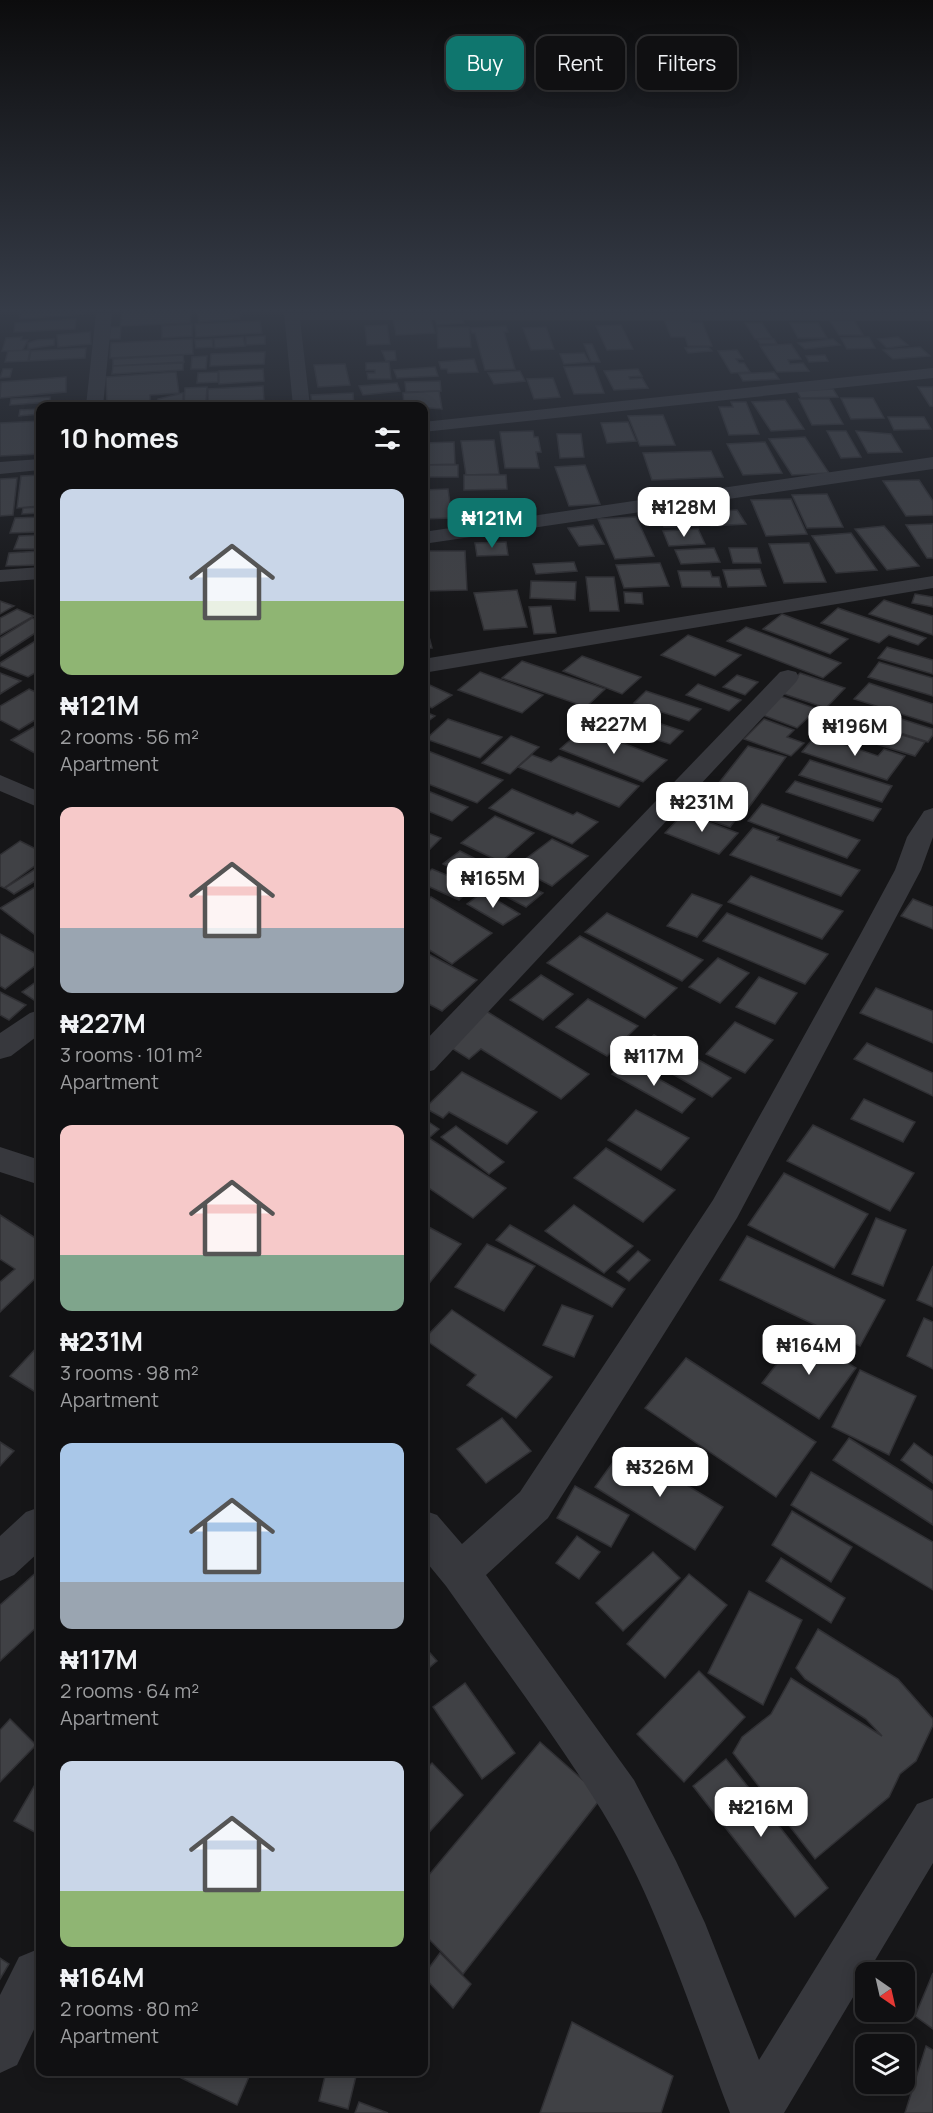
<!DOCTYPE html>
<meta charset="utf-8">
<style>
:root{--surface:#101012;--page:#1e1e20;--text:#f1f3f6;--muted:#9c9d9f;--line:#303032;--accent:#0f766e}
body{margin:0;font-family:Manrope,sans-serif;background:var(--page);color:var(--text);height:100vh;display:flex;flex-direction:column;font-size:22px;white-space:nowrap}
*{box-sizing:border-box;margin:0}
p{font-size:20px;color:var(--muted)}
.icon{flex:none;width:33px;height:33px;fill:none;stroke:currentColor;stroke-width:2;stroke-linecap:round;stroke-linejoin:round}
.map{position:relative;flex:1;overflow:hidden}
.details{position:absolute;left:36px;top:402px;width:392px;height:1674px;display:flex;flex-direction:column;background:var(--surface);border-radius:12px;box-shadow:0 3px 15px #0003,0 0 0 2px var(--line)}
.details>*{flex:none}
.hud{position:absolute;left:446px;top:36px;width:398px;height:54px;display:flex;gap:12px}
.needle{width:39px;rotate:146deg}
.tools{position:absolute;left:855px;top:1962px;display:grid;gap:12px}
.tools a{display:grid;place-items:center;width:60px;height:60px;border-radius:12px;background:var(--surface);box-shadow:0 3px 15px #0003,0 0 0 2px var(--line);font-size:30px}
.price{position:absolute;translate:-50% -51px;padding:0 14px;border-radius:12px;background:#fff;color:#222;font-size:20px;line-height:39px;filter:drop-shadow(0 2px 3px #0008)}
.price::after{content:'';position:absolute;left:50%;top:36px;width:18px;height:14px;margin-left:-9px;background:inherit;clip-path:polygon(0 0,100% 0,50% 100%)}
.price.current{background:var(--accent);color:#fff}
ul{padding:0;list-style:none}
li{display:grid;align-content:center;gap:12px;height:318px;padding:0 24px}
li span{display:grid;place-items:center;height:186px;border-radius:12px;color:#555}
li>.icon{margin-inline-start:auto}
span .icon{width:108px;height:108px;fill:#fffc;stroke-width:1}
li b{font-size:26px}
h2{display:flex;justify-content:space-between;align-items:center;height:72px;padding:0 24px;font-size:26px}
.pill{padding:0 21px;border-radius:12px;background:var(--surface);box-shadow:0 3px 15px #0003,0 0 0 2px var(--line);font-size:21px;line-height:54px}
.pill.current{background:var(--accent);color:#fff}
.map>svg:first-child{display:block}
.building{fill:#404145;stroke:#303034;stroke-width:1.5}
.lines{fill:none;stroke-linecap:round;stroke-linejoin:round}
.minor{fill:#37383d;fill-rule:evenodd}
</style>
<div class="map">
<svg width="933" height="2113" viewBox="0 0 933 2113">
<rect width="100%" height="100%" fill="#161618"/>
<g class="building">
<path d="M20 313H83V314L20 319Z"/>
<path d="M122 313H191L190 323 120 326Z"/>
<path d="M197 313H241L242 315H239L240 319 199 322Z"/>
<path d="M430 317 435 333 396 335 393 319Z"/>
<path d="M663 317H690L692 322H702L712 346H688L685 337H671Z"/>
<path d="M462 318 464 323 437 325 435 319Z"/>
<path d="M76 319 75 329 14 332 15 323Z"/>
<path d="M854 320 863 335H839L830 321Z"/>
<path d="M260 321 262 333 196 337 195 324Z"/>
<path d="M745 323H762L772 338 755 339Z"/>
<path d="M790 323H818L827 338H798Z"/>
<path d="M192 324V336L162 338V326Z"/>
<path d="M387 325 390 344 367 345 365 326Z"/>
<path d="M621 325 633 349 607 350 596 326Z"/>
<path d="M506 326 508 332H504L515 369 485 370 475 333H472L470 328Z"/>
<path d="M111 327H121L120 339H109Z"/>
<path d="M437 327H469L471 347 438 348Z"/>
<path d="M546 327 554 349 531 350 523 328Z"/>
<path d="M90 332 91 344 58 347 57 335Z"/>
<path d="M265 336V344L246 345V337Z"/>
<path d="M22 337 21 340H28L22 351H2L6 338Z"/>
<path d="M243 337 245 346 215 348 214 339Z"/>
<path d="M869 337 875 348 847 349 841 338Z"/>
<path d="M898 337 908 345 887 348 878 339Z"/>
<path d="M54 339V345L28 349V343L37 340Z"/>
<path d="M192 339 193 354 110 358 111 343Z"/>
<path d="M212 339 213 347 196 348 195 340Z"/>
<path d="M757 339H774L777 344H760Z"/>
<path d="M833 339 840 345 805 349 798 343Z"/>
<path d="M584 344H592L600 362H591Z"/>
<path d="M791 344 801 359 788 360 790 364 803 363 809 371 777 372 760 346Z"/>
<path d="M708 347 712 351 688 353 685 348Z"/>
<path d="M920 347 930 356 893 359 883 350Z"/>
<path d="M86 348 85 358 29 361 31 351Z"/>
<path d="M30 350 28 361 5 362 8 351Z"/>
<path d="M737 350 743 359H736L739 363H744L750 372 731 373 718 351Z"/>
<path d="M382 351H395L396 360 386 361Z"/>
<path d="M265 352 264 364 210 366 211 354Z"/>
<path d="M584 353 589 362 564 364 560 354Z"/>
<path d="M183 355 184 362 113 366V359Z"/>
<path d="M825 355 828 361 809 362 806 356Z"/>
<path d="M207 356 206 369H191L192 357Z"/>
<path d="M474 359 478 372 448 373 447 369H441L439 362Z"/>
<path d="M389 362 391 379H368L367 373H375V370H366V363Z"/>
<path d="M183 363V370L112 374 113 366Z"/>
<path d="M345 364 350 385 318 387 314 365Z"/>
<path d="M594 366 604 393 574 394 564 367Z"/>
<path d="M435 367 438 376 397 378 394 370Z"/>
<path d="M3 369H12L10 377 0 378Z"/>
<path d="M263 369 264 381 219 384V371Z"/>
<path d="M638 369 642 376 629 377 630 379 642 378 648 388 614 390 604 371Z"/>
<path d="M520 371 525 381 494 384 488 373Z"/>
<path d="M176 372 179 393 150 395V405L107 406 106 377Z"/>
<path d="M218 372V382L197 383 198 373Z"/>
<path d="M774 372 779 379 743 381 739 374Z"/>
<path d="M66 377V392L0 398 1 382Z"/>
<path d="M553 378 560 397 534 399 527 379Z"/>
<path d="M440 381 441 391 406 392 405 382Z"/>
<path d="M397 383 400 391 363 395 359 386Z"/>
<path d="M263 386 264 400 208 403V389Z"/>
<path d="M207 387 206 403 184 404 185 388Z"/>
<path d="M918 387H933V406H930Z"/>
<path d="M833 389 838 397 801 398 797 391Z"/>
<path d="M439 391 442 409 404 406 403 393Z"/>
<path d="M183 393V405L157 406 158 399Z"/>
<path d="M353 393 354 406H312L311 395Z"/>
<path d="M50 397V402L10 405 11 399Z"/>
<path d="M841 398H873L884 418 851 419Z"/>
<path d="M799 399H829L843 424 812 425Z"/>
<path d="M785 400 804 429 771 431 752 402Z"/>
<path d="M731 402H746L759 434 729 435 719 407H733Z"/>
<path d="M40 409V414L19 416 20 410Z"/>
<path d="M663 415 675 445 640 446 628 416Z"/>
<path d="M888 417H924L931 429 894 430Z"/>
<path d="M40 421V454L0 456V423Z"/>
<path d="M628 422 636 441 607 443 601 423Z"/>
<path d="M533 431 534 437H538L541 452H536L539 468H505L500 432Z"/>
<path d="M827 431H846L861 457 841 458Z"/>
<path d="M856 431 891 434 902 452 868 453Z"/>
<path d="M557 434H581L584 457 560 458Z"/>
<path d="M805 437 829 473 792 475 769 439Z"/>
<path d="M494 440 499 474 466 475 461 441Z"/>
<path d="M454 442 455 464 423 465V443Z"/>
<path d="M765 442 782 473 743 475 727 444Z"/>
<path d="M711 451 723 477 652 480 643 453Z"/>
<rect x="423" y="465" width="35" height="12"/>
<path d="M585 465 600 504 569 506 555 467Z"/>
<path d="M40 475V506L17 508 21 476Z"/>
<path d="M464 475H506L507 489 464 490Z"/>
<path d="M17 478 13 515 0 516V479Z"/>
<path d="M919 480 933 501V515L906 516 883 481Z"/>
<path d="M448 489 452 518 423 519V490Z"/>
<path d="M827 494 843 527 807 528 792 495Z"/>
<path d="M791 499 807 534 766 536 751 500Z"/>
<path d="M40 507V513L22 514 23 508Z"/>
<path d="M737 510 746 524 711 526 703 512Z"/>
<path d="M693 511 698 526 664 527 659 513Z"/>
<path d="M40 517V532L10 533 15 518Z"/>
<path d="M636 517 654 556 615 559 598 519Z"/>
<path d="M933 524V558H927L906 525Z"/>
<path d="M593 525 604 544 579 546 568 528Z"/>
<path d="M884 526 919 566 887 570 855 529Z"/>
<path d="M698 529 705 544 669 546 663 531Z"/>
<path d="M851 533 877 570 836 573 812 536Z"/>
<path d="M40 535V549H14L19 536Z"/>
<path d="M506 542 508 555 477 556 475 543Z"/>
<path d="M809 543 826 582 784 583 769 544Z"/>
<path d="M714 548 720 562 681 564 675 550Z"/>
<path d="M729 548H757L761 563H733Z"/>
<path d="M40 551V565L6 566 9 553Z"/>
<path d="M424 551H465L467 590 424 591Z"/>
<path d="M574 562 577 571 536 574 533 564Z"/>
<path d="M660 563 669 586 624 588 616 565Z"/>
<path d="M760 569 766 586 728 587 723 570Z"/>
<path d="M678 571H710L712 577H719L721 587H682Z"/>
<path d="M586 577H614L619 611H590Z"/>
<path d="M531 581 576 582 575 600 530 598Z"/>
<path d="M517 590 527 627 484 630 474 593Z"/>
<path d="M624 592 642 593 643 604 625 603Z"/>
<path d="M915 594 933 597V607L912 603Z"/>
<path d="M884 600 933 616V635L869 614Z"/>
<path d="M0 601 14 606 0 614Z"/>
<path d="M551 606 556 633 534 634 529 607Z"/>
<path d="M838 608 926 638 918 645 889 635 879 643 821 623Z"/>
<path d="M17 609 34 616 0 635V618Z"/>
<path d="M423 614 432 648H423Z"/>
<path d="M782 614 848 639 830 654 763 629Z"/>
<path d="M32 618 40 621V630L0 656V638Z"/>
<path d="M746 627 841 663 823 678 727 641Z"/>
<path d="M688 635 741 655 715 676 661 655Z"/>
<path d="M40 638V670L28 677 0 666V663Z"/>
<path d="M887 647 933 660V674L878 658Z"/>
<path d="M582 656 641 677 622 694 563 671Z"/>
<path d="M522 661 605 689 586 707 502 678Z"/>
<path d="M879 662 933 678V696L868 677Z"/>
<path d="M480 672 543 695 522 713 458 690Z"/>
<path d="M0 673 21 681 0 694Z"/>
<path d="M800 673 845 688 826 708 781 693Z"/>
<path d="M737 675 758 682 745 695 723 687Z"/>
<path d="M423 682 452 695 432 708 423 704Z"/>
<path d="M869 683 933 704V724L854 699Z"/>
<path d="M698 684 741 700 729 711 686 695Z"/>
<path d="M29 689 40 694V717L19 730 0 720V706Z"/>
<path d="M646 691 701 709 689 721 634 703Z"/>
<path d="M780 696 817 709 797 728 760 714Z"/>
<path d="M423 711 435 716 423 725Z"/>
<path d="M628 713 683 731 670 744 616 727Z"/>
<path d="M836 714 876 727 925 742 915 756 825 728Z"/>
<path d="M892 716 933 729V735L928 742 882 727Z"/>
<path d="M448 719 502 737 480 758 426 739Z"/>
<path d="M764 719 794 730 787 737 804 743 791 756 744 739Z"/>
<path d="M40 723V756L11 740Z"/>
<path d="M584 728 667 760 643 782 560 749Z"/>
<path d="M816 735 878 756 884 749 905 756 887 780 802 752Z"/>
<path d="M511 736 539 747 510 774 482 763Z"/>
<path d="M748 746 786 757 746 811 707 798Z"/>
<path d="M423 749 503 780 477 803 423 782Z"/>
<path d="M532 755 551 762 559 756 639 786 619 807 518 767Z"/>
<path d="M810 760 892 786 882 802 799 775Z"/>
<path d="M795 781 881 809 873 821 786 792Z"/>
<path d="M423 789 468 807 452 821 423 809Z"/>
<path d="M512 789 573 815 577 812 598 822 572 844 489 808Z"/>
<path d="M689 803 737 818 730 827 682 811Z"/>
<path d="M762 804 860 840 847 858 748 821Z"/>
<path d="M684 813 738 833 719 854 665 833Z"/>
<path d="M495 816 534 833 501 862 461 843Z"/>
<path d="M753 828 779 837 777 840 860 870 841 896 730 855Z"/>
<path d="M423 831 441 838 425 854 423 853Z"/>
<path d="M552 839 588 856 552 886 515 867Z"/>
<path d="M20 841 40 851V862L4 888 0 886V855Z"/>
<path d="M460 851 543 893 526 907 443 864Z"/>
<path d="M40 866V878L14 894 5 888Z"/>
<path d="M432 869 473 886 459 900 423 884V877Z"/>
<path d="M751 876 843 911 822 939 728 902Z"/>
<path d="M40 884V930L34 934 0 908Z"/>
<path d="M483 892 520 914 503 925 467 904Z"/>
<path d="M692 894 722 905 697 937 667 926Z"/>
<path d="M431 897 492 933 452 964 423 946V902Z"/>
<path d="M913 899 933 907V929L901 916Z"/>
<path d="M607 913 703 960 682 981 585 932Z"/>
<path d="M727 913 828 954 805 984 703 941Z"/>
<path d="M0 934 40 956V962L5 989 0 986Z"/>
<path d="M580 936 677 988 645 1018 547 963Z"/>
<path d="M423 951 477 980 442 1011 423 1001Z"/>
<path d="M718 958 749 973 720 1003 689 987Z"/>
<path d="M541 975 573 994 543 1020 510 1000Z"/>
<path d="M759 977 797 993 775 1024 736 1007Z"/>
<path d="M40 979V995L34 1000 22 992Z"/>
<path d="M876 988 933 1011V1043L860 1013Z"/>
<path d="M0 992 26 1005 9 1020 0 1015Z"/>
<path d="M588 999 638 1026 607 1056 556 1027Z"/>
<path d="M486 1011 589 1074 561 1099 481 1049 469 1059 445 1044Z"/>
<path d="M735 1022 773 1040 745 1073 706 1054Z"/>
<path d="M654 1035 731 1078 712 1097 635 1052Z"/>
<path d="M867 1043 933 1073V1096L854 1059Z"/>
<path d="M626 1061 695 1099 682 1113 612 1074Z"/>
<path d="M462 1072 537 1112 507 1144 449 1112 443 1118 425 1108Z"/>
<path d="M864 1099 915 1122 903 1142 851 1119Z"/>
<path d="M636 1110 689 1138 661 1170 608 1140Z"/>
<path d="M423 1118 439 1129 429 1138 506 1188 473 1218 423 1184Z"/>
<path d="M813 1125 914 1173 890 1211 787 1161Z"/>
<path d="M456 1126 504 1162 489 1174 441 1137Z"/>
<path d="M606 1148 675 1190 643 1222 574 1178Z"/>
<path d="M784 1173 868 1214 834 1268 748 1225Z"/>
<path d="M574 1205 633 1246 604 1273 545 1231Z"/>
<path d="M0 1215 40 1241V1274L0 1312V1282L15 1269 0 1259Z"/>
<path d="M876 1218 906 1230 883 1286 852 1274Z"/>
<path d="M423 1224 461 1244 423 1291Z"/>
<path d="M510 1225 625 1289 612 1307 496 1240Z"/>
<path d="M747 1236 885 1300 860 1346 720 1280Z"/>
<path d="M487 1244 535 1266 504 1311 455 1287Z"/>
<path d="M638 1251 650 1260 629 1281 617 1272Z"/>
<path d="M933 1266V1307L917 1300Z"/>
<path d="M562 1305 593 1316 574 1357 543 1345Z"/>
<path d="M452 1310 552 1377 516 1418 467 1385 476 1375 424 1339Z"/>
<path d="M924 1318 933 1322V1369L907 1356Z"/>
<path d="M800 1334 856 1368 819 1419 762 1383Z"/>
<path d="M40 1344V1395L10 1376Z"/>
<path d="M686 1358 816 1442 776 1497 645 1408Z"/>
<path d="M860 1370 916 1396 889 1455 832 1427Z"/>
<path d="M502 1418 531 1451 486 1483 457 1449Z"/>
<path d="M849 1438 933 1491V1525L833 1460Z"/>
<path d="M0 1442 14 1451 0 1466Z"/>
<path d="M914 1443 933 1457V1483L901 1460Z"/>
<path d="M624 1447 723 1507 695 1550 595 1487Z"/>
<path d="M811 1472 933 1542V1590L791 1505Z"/>
<path d="M575 1486 629 1515 611 1547 557 1518Z"/>
<path d="M792 1511 852 1547 831 1582 772 1545Z"/>
<path d="M577 1536 600 1552 579 1579 556 1563Z"/>
<path d="M653 1552 680 1578 623 1631 596 1603Z"/>
<path d="M781 1558 845 1598 831 1623 766 1581Z"/>
<path d="M40 1569V1624L0 1661V1605Z"/>
<path d="M689 1574 727 1605 665 1678 627 1644Z"/>
<path d="M749 1591 802 1620 763 1705 708 1673Z"/>
<path d="M818 1629 898 1679 933 1719V1725L916 1761 900 1774 889 1797 815 1859 733 1753 742 1737 771 1714 791 1678 882 1736 866 1719 805 1679 796 1668Z"/>
<path d="M423 1645 437 1661 423 1673Z"/>
<path d="M699 1671 745 1717 684 1782 637 1734Z"/>
<path d="M465 1683 515 1753 482 1779 433 1707Z"/>
<path d="M10 1719 36 1745 0 1782V1730Z"/>
<path d="M540 1742 602 1797 463 1974 423 1933V1882Z"/>
<path d="M726 1759 828 1888 795 1917 693 1786Z"/>
<path d="M432 1763 463 1795 423 1839V1772Z"/>
<path d="M40 1776V1835L14 1821Z"/>
<path d="M440 1953 471 1984 453 2008 423 1976Z"/>
<path d="M0 1958 9 1964 0 1979Z"/>
<path d="M933 1973V2029L915 2016Z"/>
<path d="M572 2022 673 2076 661 2113H540Z"/>
<path d="M926 2046 933 2050V2113H905Z"/>
<path d="M169 2072H251L237 2105Z"/>
<path d="M326 2072H357L348 2109 319 2101Z"/>
<path d="M359 2102 388 2113H355Z"/>
</g>
<g class="lines">
<g class="minor">
<path d="M96 313H112L103 406H86Z"/>
<path d="M284 313H933V321L300 320 310 406H293Z"/>
<path d="M933 368V378L423 432V422Z"/>
<path d="M933 457V469L423 544V532Z"/>
<path d="M40 459V470L0 474V462Z"/>
<path d="M40 567V579L0 582V570Z"/>
<path d="M933 576V588L423 673V659Z"/>
<path d="M788 670 796 672 799 677 796 682 434 1070 423 1073V1043L780 672Z"/>
<path d="M0 775 40 792V808L0 791Z"/>
<path d="M933 808V837L921 870 737 1218 548 1518 486 1575 634 1780 676 1861 705 1923 759 2060 917 1804 933 1798V1863L784 2113H730C692 2014 657 1901 602 1811 554 1734 498 1660 446 1586L423 1558V1510L437 1515 462 1544 520 1492 713 1200 860 935 895 870 907 837 924 811Z"/>
<path d="M40 1010V1034L11 1056 0 1059V1033L30 1013Z"/>
<path d="M0 1147 40 1160V1185L0 1172Z"/>
<path d="M40 1507V1551L14 1575 0 1581V1536L26 1512Z"/>
<path d="M36 1950 40 1952V2017L17 2065 0 2073V1995L19 1957Z"/>
</g>
</g>
<linearGradient id="sky" x2="0" y2="1"><stop stop-color="#0c0c0d"/><stop offset="0.51" stop-color="#363c48"/><stop offset="1" stop-color="#363c48" stop-opacity="0"/></linearGradient>
<rect width="933" height="609" fill="url(#sky)"/>
</svg>
<div class="tools">
<a><svg class="needle" viewBox="-14 -14 28 28"><path d="M0-13l5 13h-10z" fill="#e53935"/><path d="M0 13l5-13h-10z" fill="#9c9d9f"/></svg></a>
<a><svg class="icon" aria-label="layers" viewBox="0 0 24 24"><path d="M12 4l9 5-9 5-9-5zM3 14l9 5 9-5"/></svg></a>
</div>
<b class="price" style="left:684px;top:538px">₦128M</b>
<b class="price current" style="left:492px;top:549px">₦121M</b>
<b class="price" style="left:614px;top:755px">₦227M</b>
<b class="price" style="left:855px;top:757px">₦196M</b>
<b class="price" style="left:702px;top:833px">₦231M</b>
<b class="price" style="left:493px;top:909px">₦165M</b>
<b class="price" style="left:654px;top:1087px">₦117M</b>
<b class="price" style="left:809px;top:1376px">₦164M</b>
<b class="price" style="left:660px;top:1498px">₦326M</b>
<b class="price" style="left:761px;top:1838px">₦216M</b>
<div class="hud">
<a class="pill current">Buy</a>
<a class="pill">Rent</a>
<a class="pill">Filters</a>
</div>
<section class="details">
<h2>10 homes<svg class="icon" aria-label="filters" viewBox="0 0 24 24"><path d="M4 7h16M4 17h16"/><circle cx="9" cy="7" r="2"/><circle cx="15" cy="17" r="2"/></svg></h2>
<ul>
<li><span style="background:linear-gradient(#c9d6e8 60%,#8fb573 0)"><svg class="icon" aria-label="home" viewBox="0 0 24 24"><path d="M3 11l9-7 9 7M6 9v11h12V9"/></svg></span><div><b>₦121M</b><p>2 rooms · 56 m²</p><p>Apartment</p></div></li>
<li><span style="background:linear-gradient(#f6c9c9 65%,#9aa5b1 0)"><svg class="icon" aria-label="home" viewBox="0 0 24 24"><path d="M3 11l9-7 9 7M6 9v11h12V9"/></svg></span><div><b>₦227M</b><p>3 rooms · 101 m²</p><p>Apartment</p></div></li>
<li><span style="background:linear-gradient(#f6c9c9 70%,#7fa58c 0)"><svg class="icon" aria-label="home" viewBox="0 0 24 24"><path d="M3 11l9-7 9 7M6 9v11h12V9"/></svg></span><div><b>₦231M</b><p>3 rooms · 98 m²</p><p>Apartment</p></div></li>
<li><span style="background:linear-gradient(#a9c7e8 75%,#9aa5b1 0)"><svg class="icon" aria-label="home" viewBox="0 0 24 24"><path d="M3 11l9-7 9 7M6 9v11h12V9"/></svg></span><div><b>₦117M</b><p>2 rooms · 64 m²</p><p>Apartment</p></div></li>
<li><span style="background:linear-gradient(#c9d6e8 70%,#8fb573 0)"><svg class="icon" aria-label="home" viewBox="0 0 24 24"><path d="M3 11l9-7 9 7M6 9v11h12V9"/></svg></span><div><b>₦164M</b><p>2 rooms · 80 m²</p><p>Apartment</p></div></li>
</ul>
</section>
</div>
